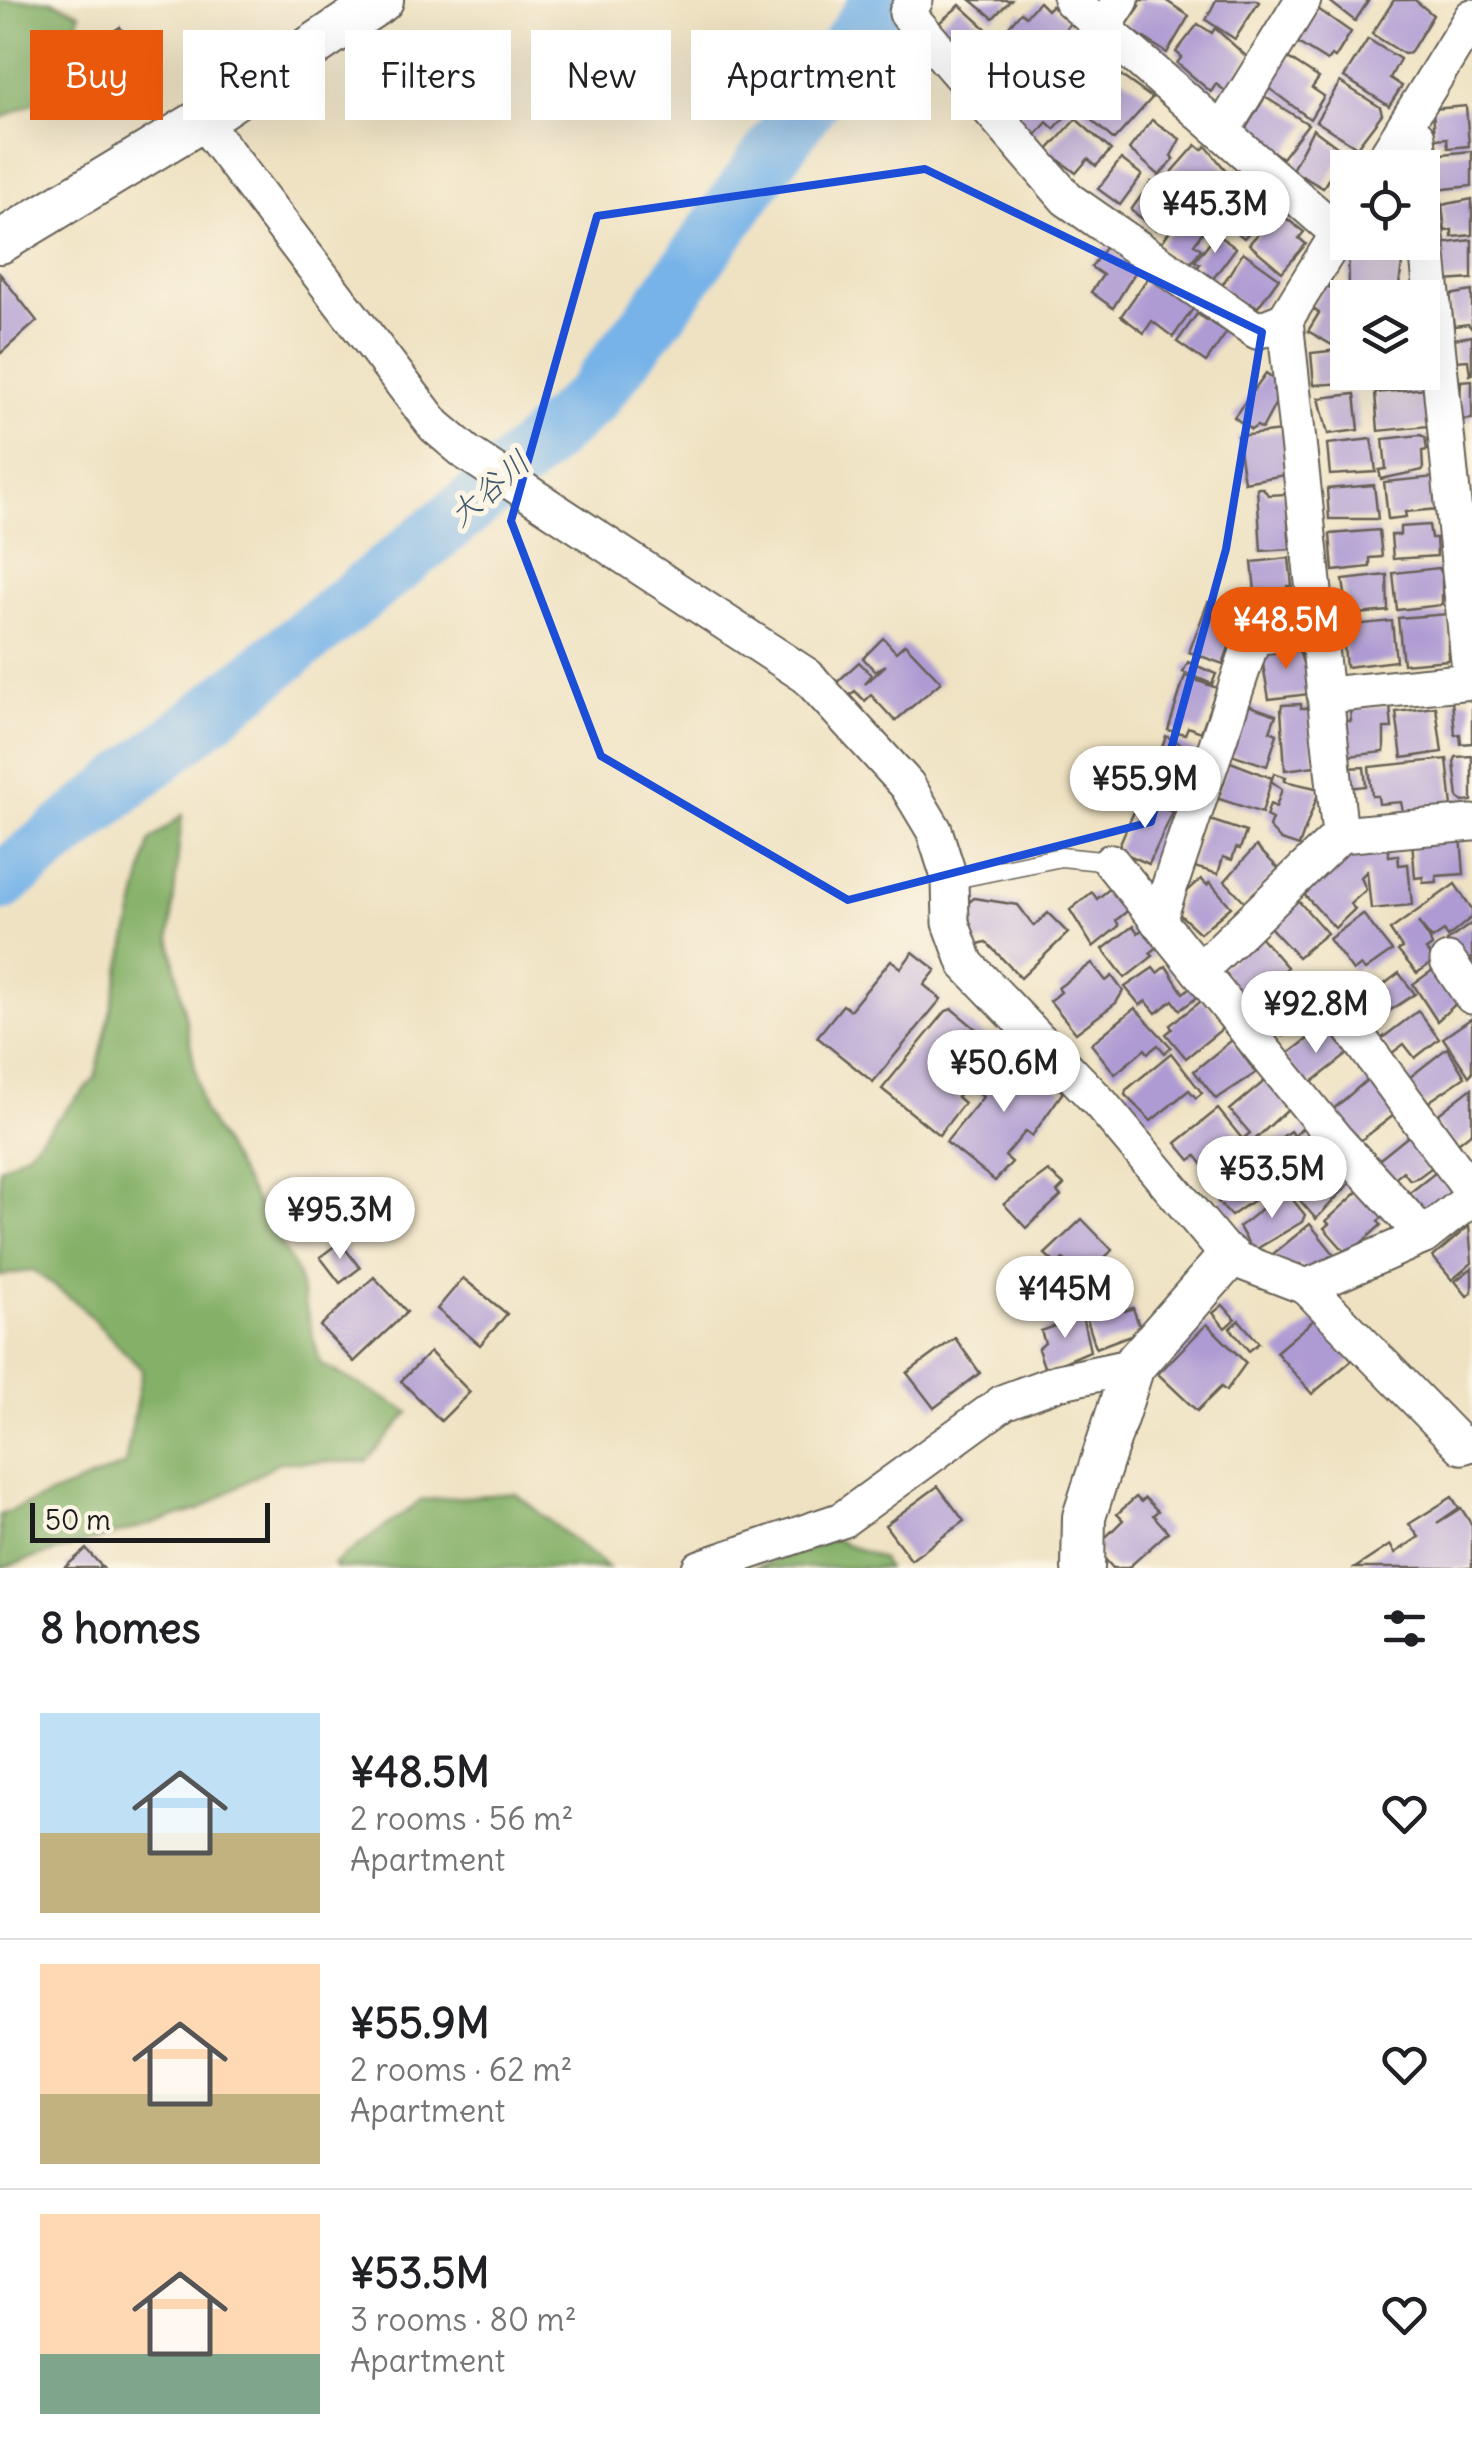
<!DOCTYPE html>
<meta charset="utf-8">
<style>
:root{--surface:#fff;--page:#f2f2f2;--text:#202124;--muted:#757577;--line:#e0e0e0;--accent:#ea580c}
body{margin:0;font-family:Delius,"Klee One",sans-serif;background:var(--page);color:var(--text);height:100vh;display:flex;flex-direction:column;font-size:38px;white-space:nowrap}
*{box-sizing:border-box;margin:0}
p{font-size:32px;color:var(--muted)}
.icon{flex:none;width:55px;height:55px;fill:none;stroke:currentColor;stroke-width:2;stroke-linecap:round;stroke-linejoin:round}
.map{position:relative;height:1568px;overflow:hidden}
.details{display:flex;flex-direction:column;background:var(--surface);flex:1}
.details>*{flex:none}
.banner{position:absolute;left:30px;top:30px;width:1412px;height:90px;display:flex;gap:20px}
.fabs{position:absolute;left:1330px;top:150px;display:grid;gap:20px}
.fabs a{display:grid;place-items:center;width:110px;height:110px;border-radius:0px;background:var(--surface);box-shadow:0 10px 40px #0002;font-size:50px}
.scale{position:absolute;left:30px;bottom:25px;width:240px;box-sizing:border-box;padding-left:10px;border:5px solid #1c1c1c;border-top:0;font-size:28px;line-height:35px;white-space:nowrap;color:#1c1c1c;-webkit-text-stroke:8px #fcf5e5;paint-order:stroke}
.price{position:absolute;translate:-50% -85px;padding:0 22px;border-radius:35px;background:#fff;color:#222;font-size:32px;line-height:65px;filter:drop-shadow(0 2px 5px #0008)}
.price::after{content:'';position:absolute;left:50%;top:60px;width:30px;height:22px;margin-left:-15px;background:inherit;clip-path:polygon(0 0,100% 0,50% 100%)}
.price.on{background:var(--accent);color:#fff}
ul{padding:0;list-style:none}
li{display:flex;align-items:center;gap:30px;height:250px;padding:0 40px}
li+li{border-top:2px solid var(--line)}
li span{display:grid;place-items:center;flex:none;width:280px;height:200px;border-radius:0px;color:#555}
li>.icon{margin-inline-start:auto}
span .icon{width:120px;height:120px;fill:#fffc;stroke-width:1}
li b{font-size:42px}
h2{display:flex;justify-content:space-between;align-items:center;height:120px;padding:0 40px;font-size:42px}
.chip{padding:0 35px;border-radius:0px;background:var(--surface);box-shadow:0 10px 40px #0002;font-size:35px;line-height:90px}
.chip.on{background:var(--accent);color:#fff}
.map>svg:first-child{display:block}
.forest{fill:#84b068;stroke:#506642;stroke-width:2.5}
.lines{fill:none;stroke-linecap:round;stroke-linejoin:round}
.river{stroke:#77b3e8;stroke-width:58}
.building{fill:#af9bd3}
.service-casing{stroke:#666156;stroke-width:21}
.minor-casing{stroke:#666156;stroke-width:39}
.tertiary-casing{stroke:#666156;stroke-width:46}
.service{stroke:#fff;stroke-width:18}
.minor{stroke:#fff;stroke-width:35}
.tertiary{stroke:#fff;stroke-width:42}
.marked{fill:none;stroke:#1d4ed8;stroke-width:8;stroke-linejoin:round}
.labels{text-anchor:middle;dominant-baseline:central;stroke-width:10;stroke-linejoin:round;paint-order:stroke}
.water-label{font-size:32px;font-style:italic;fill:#40586e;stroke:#fcf5e5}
</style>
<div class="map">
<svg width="1472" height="1568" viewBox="0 0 1472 1568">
<rect width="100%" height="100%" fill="#fcf5e5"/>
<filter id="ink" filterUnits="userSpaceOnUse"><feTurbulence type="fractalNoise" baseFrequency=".01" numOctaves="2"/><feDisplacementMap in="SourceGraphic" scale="20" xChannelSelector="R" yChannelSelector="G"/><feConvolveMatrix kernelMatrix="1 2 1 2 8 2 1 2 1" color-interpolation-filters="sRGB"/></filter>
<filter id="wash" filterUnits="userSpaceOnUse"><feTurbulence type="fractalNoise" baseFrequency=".0048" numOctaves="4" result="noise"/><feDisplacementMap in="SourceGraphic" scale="40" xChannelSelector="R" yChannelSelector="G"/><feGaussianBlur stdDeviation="2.25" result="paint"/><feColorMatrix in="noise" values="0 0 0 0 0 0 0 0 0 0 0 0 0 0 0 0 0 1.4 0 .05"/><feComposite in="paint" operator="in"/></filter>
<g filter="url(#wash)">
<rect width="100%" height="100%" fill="#efe2c2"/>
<g class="forest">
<path d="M0 0H51L80 13 62 89 0 119Z"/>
<path d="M182 815 170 937 203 1110 297 1273 320 1363 409 1412 366 1462H279L199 1510 0 1568V1515L125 1465 142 1370 78 1304 33 1270 0 1276V1168L27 1152 95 1078 150 841Z"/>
<path d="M515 1493 608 1568H336L333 1564 422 1500Z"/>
<path d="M834 1539 882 1559 887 1568H754Z"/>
</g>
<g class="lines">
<path class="river" d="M0 883 485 494 592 397 659 311 882 0"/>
</g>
<g id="blocks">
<g class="building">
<path d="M971 0H1011L993 18Z"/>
<path d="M1136 0H1165L1189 16 1167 53 1126 26 1140 6Z"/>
<path d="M1216 0H1256L1259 2 1235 39 1206 20Z"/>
<path d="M1328 0H1369L1355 21Z"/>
<path d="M1394 0H1415L1433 15 1410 53 1404 54 1372 34Z"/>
<path d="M1039 2 1047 10 1051 6 1070 23 1040 67 1004 32 1021 12 1026 16Z"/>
<path d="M960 5 992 34 967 59 940 32V22Z"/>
<path d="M1318 9 1351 32 1335 58 1331 56 1327 61 1298 43Z"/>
<path d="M1198 24 1212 33 1215 28 1247 57 1228 93 1216 84 1211 92 1177 63 1182 57 1176 52Z"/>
<path d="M120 27 136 52 87 84 71 59Z"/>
<path d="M1080 35 1104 59 1073 94 1047 74Z"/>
<path d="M1368 39 1400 59 1390 78 1402 86 1389 106 1344 77Z"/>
<path d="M998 43 1034 73 1019 90 1013 85 1004 95 974 67Z"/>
<path d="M1285 56 1319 78 1312 88 1324 96 1310 119 1266 86Z"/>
<path d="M1120 75 1152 98 1114 140 1080 110 1106 81 1111 85Z"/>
<path d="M1038 81 1072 109 1054 129 1047 122 1036 135 1012 114Z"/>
<path d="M1340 82 1380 107 1382 114 1357 147 1316 121Z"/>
<path d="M1265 97 1308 124 1282 158 1244 131Z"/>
<path d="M1466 106 1469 146 1448 148 1447 138 1435 139 1433 109Z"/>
<path d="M1076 119 1111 150 1096 166 1088 159 1076 173 1047 151Z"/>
<path d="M1152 120 1180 139 1171 156 1174 159 1159 175 1129 149Z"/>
<path d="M1313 129 1344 152 1323 188 1292 170Z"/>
<path d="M1196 145 1202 150 1206 146 1228 173 1210 197 1198 186 1189 197 1167 178Z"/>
<path d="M1472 151V186L1435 190 1432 155Z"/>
<path d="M1121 159 1142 175 1120 205 1098 189Z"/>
<path d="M1151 182 1176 201 1155 229 1131 210Z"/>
<path d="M1236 186 1266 212 1244 238 1210 211Z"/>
<path d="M1472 199V235L1452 237V230L1445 231 1442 205Z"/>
<path d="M1184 210 1207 226 1194 244 1201 249 1188 267 1160 245Z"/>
<path d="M1278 212 1304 232 1299 238 1306 244 1282 272 1249 244Z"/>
<path d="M1216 234 1236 248 1212 280 1197 268 1200 264 1195 261Z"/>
<path d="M1472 240V279L1444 281 1440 244Z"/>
<path d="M1348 242 1405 243 1398 292 1349 289Z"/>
<path d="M1107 245 1136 271 1113 308 1091 292 1103 275 1091 267Z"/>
<path d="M1243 252 1279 278 1258 307 1251 303 1246 309 1221 287Z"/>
<path d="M0 274 37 321 0 354Z"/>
<path d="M1148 278 1195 306 1173 337 1152 321 1144 333 1121 316Z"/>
<path d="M1325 285 1348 298V318L1332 345 1308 331 1319 313 1312 308Z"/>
<path d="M1472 291V329L1468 324 1454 326 1449 295Z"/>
<path d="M1197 314 1227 332 1206 362 1177 342Z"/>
<path d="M1472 336V374L1470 375 1468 360 1456 361 1453 339Z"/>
<path d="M1348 349V372H1366L1364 382 1314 385 1311 353Z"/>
<path d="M1373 372H1420V375L1375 385Z"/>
<path d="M1266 373 1278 382 1273 390 1280 395 1262 429 1257 426 1251 430 1234 417Z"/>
<path d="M1472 380V419L1459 420 1461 381Z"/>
<path d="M1426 388 1429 426 1378 431 1375 393Z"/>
<path d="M1355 394 1359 430 1328 434 1319 398Z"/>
<path d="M1283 431 1285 475 1244 482 1237 436Z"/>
<path d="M1420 435 1425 437 1427 450 1422 451 1423 470 1381 479 1379 470 1386 469 1383 439Z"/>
<path d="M1372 439 1376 472 1330 475 1327 444Z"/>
<path d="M1435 477 1438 509 1405 512 1406 517 1388 519 1384 482Z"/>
<path d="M1374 485 1378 519H1329L1327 489Z"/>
<path d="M1257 488H1263L1268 495 1286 494 1290 549 1261 551Z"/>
<path d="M1429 525 1431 538H1436L1437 556 1393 559 1391 535H1400V527Z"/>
<path d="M1379 530 1382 557 1370 558V567L1333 571 1330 534Z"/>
<path d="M1289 558 1292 586H1287V594L1293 593 1295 611H1289V617L1258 621 1252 562Z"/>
<path d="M1439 568 1446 580H1442V605L1397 610 1393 573Z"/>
<path d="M1387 575 1388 611 1348 615 1343 580Z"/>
<path d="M1208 602 1241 614 1223 664 1189 652Z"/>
<path d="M1448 614V660L1403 664 1398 618Z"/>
<path d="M1392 621 1396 661 1346 667 1342 626Z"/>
<path d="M883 638 896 652 905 644 941 682 895 721 871 695 865 701 855 691 849 696 836 683 859 662 871 675 865 684 886 665 875 671 863 658Z"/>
<path d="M1296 642 1303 663H1309V694L1269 699 1261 653Z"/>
<path d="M1188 662 1216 674 1212 684 1183 672Z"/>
<path d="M1185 676 1217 688 1201 732 1188 727 1185 734 1168 730Z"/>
<path d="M1465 699 1472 701V743L1461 744 1460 734 1455 735 1452 700Z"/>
<path d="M1245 704 1276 715 1270 731 1277 734 1267 766 1228 753Z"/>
<path d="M1301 704V708H1310L1315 766 1285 770 1281 709 1282 705Z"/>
<path d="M1390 706 1392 728H1384V752L1349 756 1342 721H1351L1350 710Z"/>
<path d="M1436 707 1442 752 1402 758 1396 712Z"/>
<path d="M1166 736 1198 753 1183 797 1149 785Z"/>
<path d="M1472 756V801L1463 802 1458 798 1454 762 1456 757Z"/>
<path d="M1447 759 1452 807 1403 812 1401 802 1379 804 1378 796H1372L1369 767Z"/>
<path d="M1228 761 1272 778 1262 813 1216 798Z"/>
<path d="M1364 767 1366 786 1348 788 1347 768Z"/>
<path d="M1274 773 1286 777 1284 781 1320 789 1299 846 1281 840 1269 827 1272 819 1266 816 1270 804 1276 807 1282 789 1271 781Z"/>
<path d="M1140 798 1173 812 1149 864 1117 850Z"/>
<path d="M1207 819 1246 832 1240 849 1236 848 1232 860 1223 857 1218 874 1191 866Z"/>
<path d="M1461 836 1464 874 1436 876 1437 882 1423 883V877L1415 878 1412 840Z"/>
<path d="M1256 846 1279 869 1246 903 1225 881Z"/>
<path d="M1353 847 1388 848 1389 856 1398 855 1399 865 1408 864 1412 905 1371 909 1367 871 1361 877 1366 890 1350 904 1355 909 1335 928 1301 891Z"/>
<path d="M1201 879 1207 885 1210 882 1231 907 1200 933 1176 911 1182 896Z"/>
<path d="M1455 884 1472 909V917L1448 937 1444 931 1432 939 1418 922 1429 938 1432 946 1426 950 1434 961 1417 973 1398 951 1402 948 1390 930Z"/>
<path d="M1112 887 1130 909 1116 920 1119 926 1093 947 1070 910 1092 892 1097 899Z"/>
<path d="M1294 896 1327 933 1298 957 1269 926Z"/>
<path d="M974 898 1018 905 1034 926 1048 913 1068 933 1021 978 986 942 971 946 968 903Z"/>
<path d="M1363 914 1392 951 1365 970 1361 965 1353 971 1329 939Z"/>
<path d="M1472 923V977L1447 941Z"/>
<path d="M1133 926 1138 933 1144 928 1159 946 1150 953 1153 956 1125 978 1103 949Z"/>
<path d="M1258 934 1287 967 1245 1010 1222 982 1228 976 1221 969Z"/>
<path d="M913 952 936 970 924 985 941 999 873 1082 817 1037 843 1005 850 1010 891 960 901 968Z"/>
<path d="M1092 963 1106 981 1112 976 1123 991 1116 1003 1076 1033 1050 1001 1061 992 1058 988Z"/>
<path d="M1166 966 1183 993 1194 985 1202 994 1180 1010 1173 1000 1156 1013 1146 1001 1140 1005 1125 987 1153 968 1157 973Z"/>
<path d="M1436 968 1460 1000 1437 1021 1413 984Z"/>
<path d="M1399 973 1415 994 1365 1027 1356 1016 1363 1011 1358 1004Z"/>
<path d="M1292 981 1317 1006 1283 1036 1258 1011Z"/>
<path d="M1204 999 1222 1029 1186 1058 1166 1034 1172 1029 1170 1025Z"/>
<path d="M1135 1008 1171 1047 1165 1053 1158 1045 1148 1053 1145 1049 1115 1074 1091 1044Z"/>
<path d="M952 1009 993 1043 991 1046 995 1050 957 1097 964 1103 939 1135 882 1089 946 1011Z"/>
<path d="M1418 1011 1439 1039 1415 1058 1404 1044 1392 1053 1381 1039Z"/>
<path d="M1472 1018V1073L1469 1076 1443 1038Z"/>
<path d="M1326 1025 1348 1054 1307 1086 1284 1057Z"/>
<path d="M1232 1040 1256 1073 1216 1099 1194 1071Z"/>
<path d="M1447 1048 1465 1077 1424 1105 1405 1081Z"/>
<path d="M1171 1053 1202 1093 1196 1098 1189 1090 1151 1121 1125 1095 1126 1090Z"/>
<path d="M1004 1057 1020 1064 1024 1060 1063 1092 1032 1136 1026 1131 1005 1156 1012 1162 995 1181 946 1142 983 1097 976 1091Z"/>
<path d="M1267 1079 1289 1108 1249 1145 1244 1138 1250 1133 1230 1110Z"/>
<path d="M1368 1079 1398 1112 1356 1144 1330 1112Z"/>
<path d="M1472 1088V1132L1453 1147 1432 1119Z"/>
<path d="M1218 1109 1244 1141 1207 1170 1196 1156 1190 1160 1176 1143Z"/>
<path d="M1305 1126 1324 1147 1287 1180 1259 1155 1290 1131 1294 1136Z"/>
<path d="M1411 1134 1435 1165 1419 1177 1410 1180 1403 1171 1391 1181 1375 1163Z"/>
<path d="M1328 1159 1352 1181 1316 1219 1298 1198 1301 1195 1295 1188 1317 1164Z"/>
<path d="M1257 1162 1275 1185 1231 1216 1218 1202 1228 1194 1223 1189Z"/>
<path d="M1440 1169 1455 1189 1424 1217 1407 1195Z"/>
<path d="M1048 1171 1064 1185 1057 1192 1061 1196 1026 1228 1004 1204Z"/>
<path d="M1361 1189 1385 1215 1378 1221 1381 1225 1348 1255 1324 1228 1329 1224 1326 1221Z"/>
<path d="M1285 1190 1305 1215 1302 1222 1253 1251 1239 1227Z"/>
<path d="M1082 1219 1112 1250 1088 1276 1063 1259 1057 1265 1045 1254Z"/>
<path d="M1310 1224 1334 1254 1309 1274 1300 1264 1291 1271 1285 1269 1273 1254Z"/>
<path d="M1469 1226 1472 1263 1452 1280 1433 1257Z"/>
<path d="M340 1242 360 1268 340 1283 320 1257Z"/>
<path d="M1472 1268V1293L1467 1296 1455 1281Z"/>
<path d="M374 1277 407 1312 354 1362 320 1326Z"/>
<path d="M463 1278 507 1314 480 1345 437 1309Z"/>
<path d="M1121 1298 1125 1311 1133 1308 1141 1331 1096 1348 1083 1307Z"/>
<path d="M1223 1305 1235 1319 1225 1328 1213 1313Z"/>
<path d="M1080 1307 1090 1351 1045 1370 1038 1349 1045 1343 1041 1331 1070 1321 1067 1311Z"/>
<path d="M1316 1318 1352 1360 1312 1394 1276 1352Z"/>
<path d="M1239 1320 1259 1343 1249 1351 1230 1328Z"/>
<path d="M1207 1324 1246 1363 1226 1391 1221 1387 1197 1411 1158 1374Z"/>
<path d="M955 1338 980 1373 934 1408 907 1373Z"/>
<path d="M430 1352 470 1392 441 1421 401 1381Z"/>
<path d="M938 1486 964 1521 911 1560 885 1525Z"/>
<path d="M1136 1497 1141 1502 1145 1498 1158 1511 1153 1515 1168 1532 1128 1568H1113L1095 1548 1123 1520 1117 1514Z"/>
<path d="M1452 1497 1459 1508 1437 1523 1461 1508 1472 1525V1568H1355L1390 1545 1395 1553 1419 1537 1409 1524Z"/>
<path d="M86 1549 103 1568H64Z"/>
</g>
</g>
</g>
<g filter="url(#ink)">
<use href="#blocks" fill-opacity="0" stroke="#666156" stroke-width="2.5"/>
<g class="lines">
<defs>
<path id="service" d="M950 880 1061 857 1111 862"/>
<g id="minor">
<path d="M915 0 907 13 1067 199 1257 331 1285 320"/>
<path d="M1071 0 1338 233"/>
<path d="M1103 28 1121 0"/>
<path d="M202 120 435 426 467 453 807 676 907 785 934 830 950 880 951 923 966 964 1101 1104 1229 1257 1307 1287 1424 1236 1472 1198"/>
<path d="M1404 128 1417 137 1420 168"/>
<path d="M1222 131 1303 0"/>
<path d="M1379 168 1472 17"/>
<path d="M1422 196 1471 681"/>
<path d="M1348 218 1285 320 1340 835 1472 823"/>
<path d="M1327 695 1472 681"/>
<path d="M1111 862 1335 1139 1424 1236"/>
<path d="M1158 921 1253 637 1319 629"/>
<path d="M1448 961 1472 996"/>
<path d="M1199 971 1340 835"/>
<path d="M1339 1011 1472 1192"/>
<path d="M1307 1287 1462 1446 1472 1443"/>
<path d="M700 1568 842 1520 1004 1402 1058 1382 1133 1366"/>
</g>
<g id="tertiary">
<path d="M0 242 202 120 382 0"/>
<path d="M1083 1568 1084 1517 1133 1366 1229 1257"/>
</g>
</defs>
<use href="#service" class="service-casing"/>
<use href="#minor" class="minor-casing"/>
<use href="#tertiary" class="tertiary-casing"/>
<use href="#service" class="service"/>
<use href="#minor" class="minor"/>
<use href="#tertiary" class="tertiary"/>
</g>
</g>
<path class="marked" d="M925 169 1262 332 1226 549 1151 822 848 900 601 756 511 521 597 216Z"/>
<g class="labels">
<g class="water-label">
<text transform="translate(489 488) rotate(-41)">大谷川</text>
</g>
</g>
</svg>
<div class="fabs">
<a><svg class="icon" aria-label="locate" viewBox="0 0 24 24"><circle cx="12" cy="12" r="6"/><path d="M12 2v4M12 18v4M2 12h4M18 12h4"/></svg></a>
<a><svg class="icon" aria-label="layers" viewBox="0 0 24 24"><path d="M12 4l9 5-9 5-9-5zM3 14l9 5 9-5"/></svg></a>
</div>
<div class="scale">50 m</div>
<b class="price" style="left:1215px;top:256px">¥45.3M</b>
<b class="price on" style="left:1286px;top:672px">¥48.5M</b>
<b class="price" style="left:1145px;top:831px">¥55.9M</b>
<b class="price" style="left:1316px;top:1056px">¥92.8M</b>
<b class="price" style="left:1004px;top:1115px">¥50.6M</b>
<b class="price" style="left:1272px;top:1221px">¥53.5M</b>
<b class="price" style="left:340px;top:1262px">¥95.3M</b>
<b class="price" style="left:1065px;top:1341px">¥145M</b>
<div class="banner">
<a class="chip on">Buy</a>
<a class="chip">Rent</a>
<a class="chip">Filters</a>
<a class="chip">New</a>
<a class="chip">Apartment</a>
<a class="chip">House</a>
</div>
</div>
<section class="details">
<h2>8 homes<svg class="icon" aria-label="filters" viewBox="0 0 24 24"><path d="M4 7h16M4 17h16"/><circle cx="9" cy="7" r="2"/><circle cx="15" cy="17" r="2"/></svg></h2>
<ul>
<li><span style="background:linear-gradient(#bfe0f5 60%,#c2b280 0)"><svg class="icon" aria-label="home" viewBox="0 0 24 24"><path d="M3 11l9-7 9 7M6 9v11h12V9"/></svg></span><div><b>¥48.5M</b><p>2 rooms · 56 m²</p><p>Apartment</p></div><svg class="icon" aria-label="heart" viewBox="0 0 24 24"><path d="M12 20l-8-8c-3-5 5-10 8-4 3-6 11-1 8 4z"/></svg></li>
<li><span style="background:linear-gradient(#ffd9b3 65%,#c2b280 0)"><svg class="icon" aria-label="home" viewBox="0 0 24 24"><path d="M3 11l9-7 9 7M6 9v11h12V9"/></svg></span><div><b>¥55.9M</b><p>2 rooms · 62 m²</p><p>Apartment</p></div><svg class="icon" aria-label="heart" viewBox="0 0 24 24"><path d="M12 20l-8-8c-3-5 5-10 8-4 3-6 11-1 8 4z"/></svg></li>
<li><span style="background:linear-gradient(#ffd9b3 70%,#7fa58c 0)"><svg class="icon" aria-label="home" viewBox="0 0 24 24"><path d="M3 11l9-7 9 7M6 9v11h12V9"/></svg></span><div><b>¥53.5M</b><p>3 rooms · 80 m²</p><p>Apartment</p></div><svg class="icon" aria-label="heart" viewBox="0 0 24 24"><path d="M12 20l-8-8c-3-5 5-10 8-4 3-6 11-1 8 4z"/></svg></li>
</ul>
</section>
